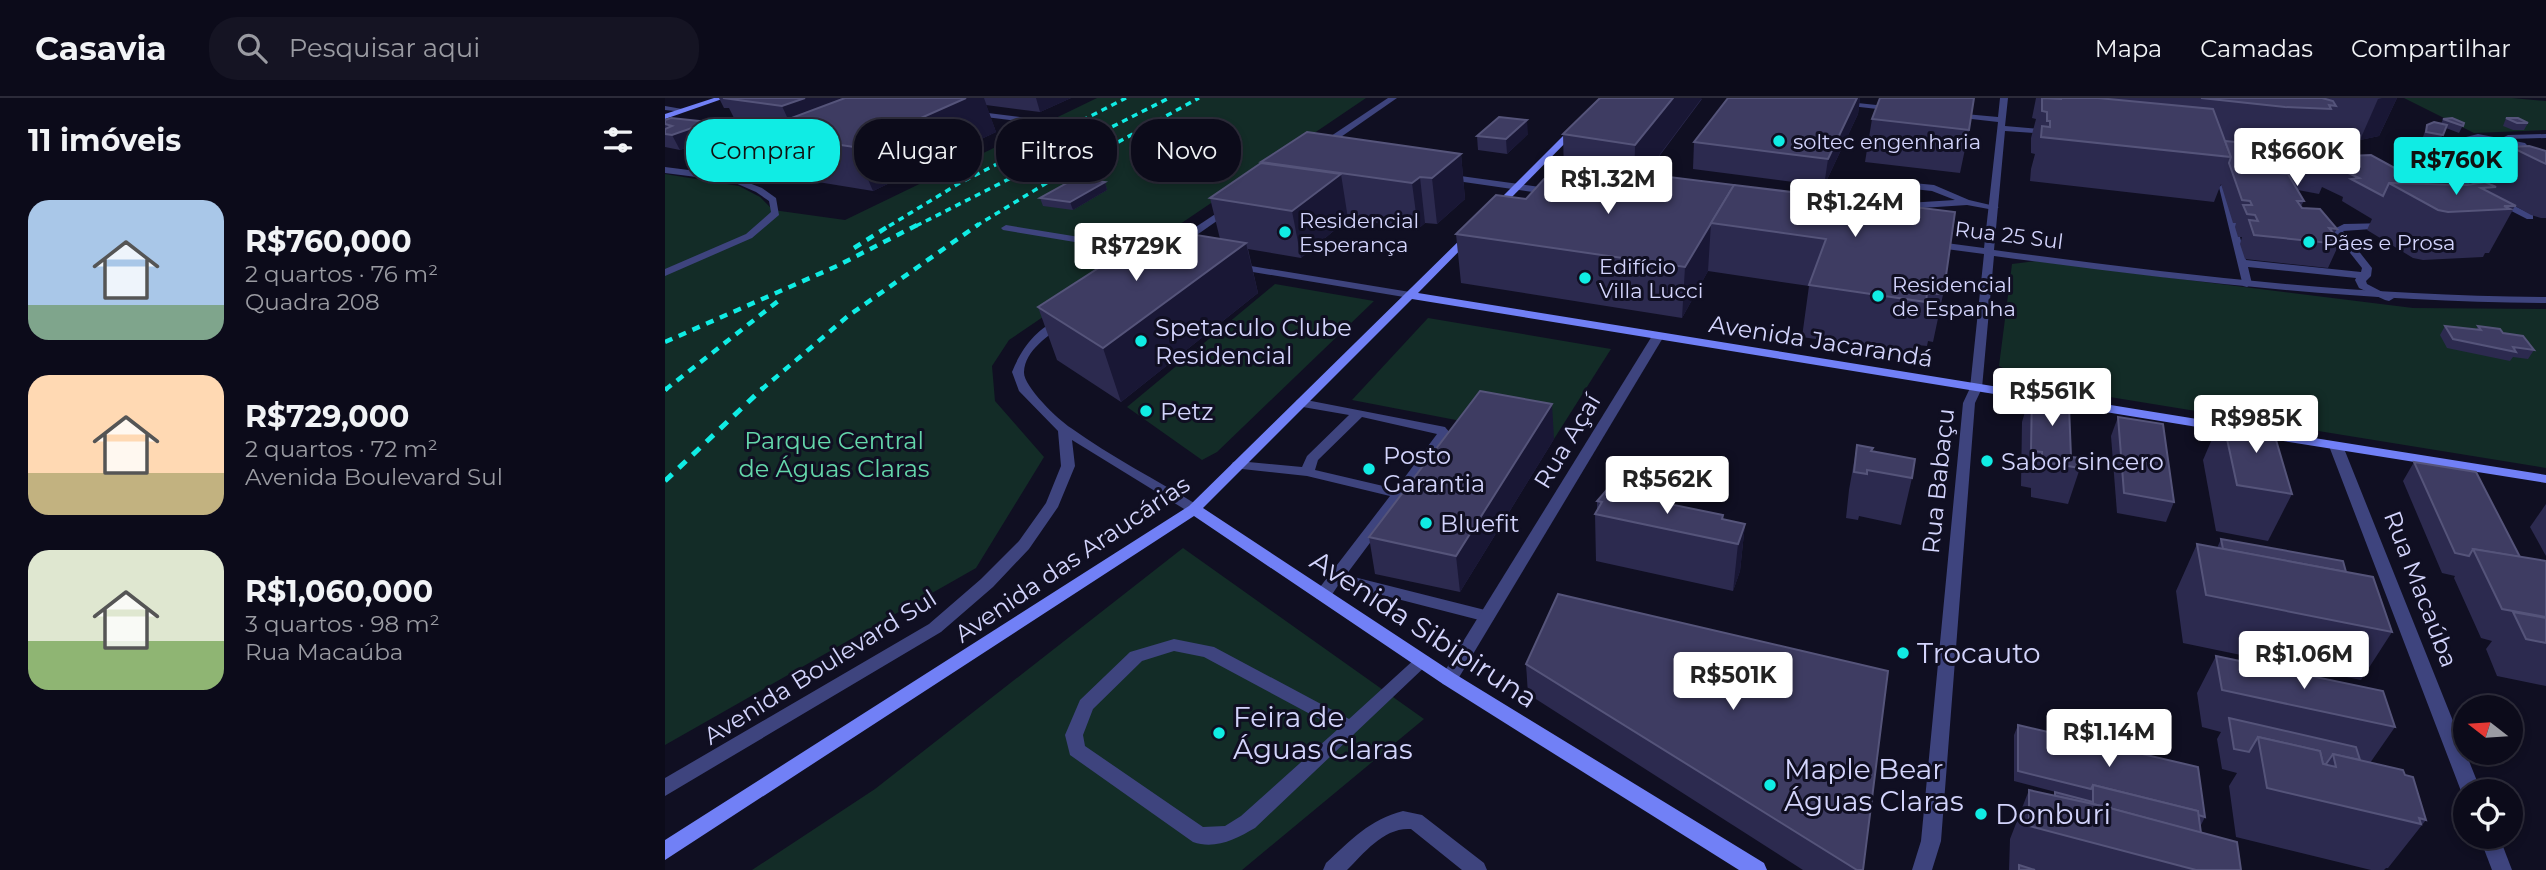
<!DOCTYPE html>
<html lang="pt">
<meta charset="utf-8">
<style>
:root{--surface:#0c0b1a;--page:#151423;--text:#f1f3f6;--muted:#9a9ba2;--line:#2c2b39;--accent:#10ece4}
body{margin:0;font-family:Montserrat,sans-serif;background:var(--page);color:var(--text);height:100vh;display:flex;flex-direction:column;font-size:26px;white-space:nowrap}
*{box-sizing:border-box;margin:0}
p{font-size:23px;color:var(--muted)}
.icon{flex:none;width:38px;height:38px;fill:none;stroke:currentColor;stroke-width:2;stroke-linecap:round;stroke-linejoin:round}
.map{position:relative;flex:1;overflow:hidden}
.details{display:flex;flex-direction:column;background:var(--surface);width:665px}
.details>*{flex:none}
.banner{position:absolute;left:21px;top:21px;width:665px;height:63px;display:flex;gap:14px}
.needle{width:46px;rotate:287deg}
.fabs{position:absolute;left:1788px;top:597px;display:grid;gap:14px}
.fabs a{display:grid;place-items:center;width:70px;height:70px;border-radius:50%;background:var(--surface);box-shadow:0 4px 10px #0003,0 0 0 2px var(--line);font-size:35px}
.price{position:absolute;translate:-50% -60px;padding:0 16px;border-radius:7px;background:#fff;color:#222;font-size:23px;line-height:46px;filter:drop-shadow(0 2px 4px #0008)}
.price::after{content:'';position:absolute;left:50%;top:42px;width:21px;height:16px;margin-left:-10px;background:inherit;clip-path:polygon(0 0,100% 0,50% 100%)}
.price.active{background:var(--accent);color:#111}
ul{padding:0;list-style:none}
li{display:flex;align-items:center;gap:21px;height:175px;padding:0 28px}
li span{display:grid;place-items:center;flex:none;width:196px;height:140px;border-radius:21px;color:#555}
li>.icon{margin-inline-start:auto}
span .icon{width:84px;height:84px;fill:#fffc;stroke-width:1}
li b{font-size:30px}
h2{display:flex;justify-content:space-between;align-items:center;height:84px;padding:0 28px;font-size:30px}
.tag{padding:0 24px;border-radius:28px;background:var(--surface);box-shadow:0 4px 10px #0003,0 0 0 2px var(--line);font-size:24px;line-height:63px}
.tag.active{background:var(--accent);color:#111}
header{display:flex;align-items:center;gap:42px;box-sizing:border-box;height:98px;padding:0 35px;background:var(--surface);border-bottom:2px solid var(--line)}
header strong{font-size:33px}
nav{display:flex;gap:38px;margin-inline-start:auto;font-size:24px}
.search{width:490px;height:63px;background:var(--page);display:flex;align-items:center;gap:18px;box-sizing:border-box;padding:0 24px;border-radius:28px;color:var(--muted);font-size:26px}
main{display:flex;flex:1;min-height:0}
.map>svg:first-child{display:block}
.green{fill:#132c27}
.lines{fill:none;stroke-linecap:round;stroke-linejoin:round}
.service{fill:#3e447e;fill-rule:evenodd}
.minor{fill:#3e447e;fill-rule:evenodd}
.tertiary{fill:#3e447e;fill-rule:evenodd}
.secondary{fill:#7180f6;fill-rule:evenodd}
.rail-far2{stroke:#10ece4;stroke-width:3.5;stroke-dasharray:6 5;stroke-linecap:butt}
.rail-far1{stroke:#10ece4;stroke-width:4.5;stroke-dasharray:8 7;stroke-linecap:butt}
.rail{stroke:#10ece4;stroke-width:5;stroke-dasharray:10 9;stroke-linecap:butt}
.wall{fill:#2c2a4f}
.shaded-wall{fill:#191735}
.building{fill:#3e3c62;stroke:#55547a;stroke-width:2}
.poi-dot{fill:#10ece4;stroke:#100f22;stroke-width:2.5}
.labels{text-anchor:middle;dominant-baseline:central;stroke-width:6;stroke-linejoin:round;paint-order:stroke}
.far-poi-label{font-size:21px;fill:#d3d4fc;stroke:#100f22;text-anchor:start}
.far-street-label{font-size:21px;fill:#d3d4fc;stroke:#100f22}
.poi-label{font-size:24px;fill:#d3d4fc;stroke:#100f22;text-anchor:start}
.street-label{font-size:24px;fill:#d3d4fc;stroke:#100f22}
.park-label{font-size:24px;fill:#64d7ab;stroke:#100f22}
.near-street-label{font-size:28px;fill:#d3d4fc;stroke:#100f22}
.near-poi-label{font-size:28px;fill:#d3d4fc;stroke:#100f22;text-anchor:start}
</style>
<header>
<strong>Casavia</strong>
<div class="search"><svg class="icon" aria-label="search" viewBox="0 0 24 24"><circle cx="10" cy="10" r="6"/><path d="M15 15l6 6"/></svg>Pesquisar aqui</div>
<nav><a>Mapa</a><a>Camadas</a><a>Compartilhar</a></nav>
</header>
<main>
<section class="details">
<h2>11 imóveis<svg class="icon" aria-label="filters" viewBox="0 0 24 24"><path d="M4 7h16M4 17h16"/><circle cx="9" cy="7" r="2"/><circle cx="15" cy="17" r="2"/></svg></h2>
<ul>
<li><span style="background:linear-gradient(#a9c7e8 75%,#7fa58c 0)"><svg class="icon" aria-label="home" viewBox="0 0 24 24"><path d="M3 11l9-7 9 7M6 9v11h12V9"/></svg></span><div><b>R$760,000</b><p>2 quartos · 76 m²</p><p>Quadra 208</p></div></li>
<li><span style="background:linear-gradient(#ffd9b3 70%,#c2b280 0)"><svg class="icon" aria-label="home" viewBox="0 0 24 24"><path d="M3 11l9-7 9 7M6 9v11h12V9"/></svg></span><div><b>R$729,000</b><p>2 quartos · 72 m²</p><p>Avenida Boulevard Sul</p></div></li>
<li><span style="background:linear-gradient(#dfe7d0 65%,#8fb573 0)"><svg class="icon" aria-label="home" viewBox="0 0 24 24"><path d="M3 11l9-7 9 7M6 9v11h12V9"/></svg></span><div><b>R$1,060,000</b><p>3 quartos · 98 m²</p><p>Rua Macaúba</p></div></li>
</ul>
</section>
<div class="map">
<svg width="1881" height="772" viewBox="0 0 1881 772">
<rect width="100%" height="100%" fill="#100f22"/>
<g class="green">
<path d="M432 0H701L344 242 327 268 330 303 379 359 311 470 0 647V76L74 88 95 99 108 112 180 122Z"/>
<path d="M1739 0H1847L1881 3V32L1809 35Z"/>
<path d="M1371 163 1748 210 1881 211V370L1371 287 1334 268 1347 166Z"/>
<path d="M610 186 709 203 552 354 537 362 462 309Z"/>
<path d="M763 220 946 251 889 341 687 302Z"/>
<path d="M518 450 759 621 577 772H87L210 691Z"/>
</g>
<g class="lines">
<g class="service">
<path d="M1227 83 1269 87 1304 102 1334 109 1329 112 1302 107 1241 111 1221 102 1217 91ZM1229 89 1267 93 1290 102 1242 105 1230 100 1227 91Z"/>
<path d="M1558 86 1562 89 1581 162 1696 174 1697 170 1667 132 1679 126 1724 125 1726 127 1721 130 1678 133 1707 170 1706 178 1701 183 1702 186 1729 200 1724 203 1720 202 1694 190 1690 182 1691 180 1583 169 1587 186 1582 189 1578 188 1554 89Z"/>
<path d="M636 301 775 328 780 329 786 336 784 339 681 477 828 514 830 518 828 522 822 524 674 486 664 501H652L650 497 652 493 725 398 642 378 568 370 566 367 568 364 573 363 637 369 642 358 684 317 632 308 630 305 632 302ZM697 319 772 336 731 391 650 372 653 362Z"/>
<path d="M509 541 549 549 684 621 752 559 758 557 764 559 766 563 590 730C571 741 550 752 528 744L405 657 400 637 415 602 465 554ZM509 553 539 559 673 631 576 718 560 728 538 729 420 648 418 637 428 611 477 563Z"/>
<path d="M738 713 757 717 819 765 822 772H797L746 731C719 729 699 755 682 772H658L661 765C685 743 705 721 738 713Z"/>
</g>
<g class="minor">
<path d="M1335 0H1343L1340 28 1386 32 1390 34 1386 36 1340 33 1329 152C1513 177 1696 198 1881 199V205C1695 204 1513 183 1329 158L1317 290 1310 305 1276 743 1267 772H1247L1256 743 1298 305 1305 290 1319 156 1266 149 1261 146 1266 143 1319 150 1333 24 1289 19 1285 17 1289 15 1333 19Z"/>
<path d="M1174 3 1230 9 1234 11 1230 13 1177 7 1173 5Z"/>
<path d="M307 13 378 22 382 24 378 26 304 17 303 15Z"/>
<path d="M1813 36 1860 45 1872 57C1849 71 1830 57 1807 56 1792 55 1771 59 1757 62L1868 117V121H1862L1749 63 1748 59 1752 56 1801 52 1793 45V41ZM1813 40 1854 49 1862 56C1841 60 1818 58 1802 44Z"/>
<path d="M1881 36V40L1843 41 1839 39 1843 37Z"/>
<path d="M0 69 63 77 67 80 63 83 0 75Z"/>
<path d="M781 76 889 91 894 94 889 97 778 81V77Z"/>
<path d="M341 127 482 150 487 153 482 156 338 132 336 130Z"/>
<path d="M993 235 999 238 790 586 784 588 778 586 775 581 778 576 987 238Z"/>
<path d="M1671 344 1678 348 1816 693H1801V699L1796 693 1664 348Z"/>
<path d="M1814 738H1834L1847 772H1827Z"/>
</g>
<g class="tertiary">
<path d="M723 0H732L660 50H654V46Z"/>
<path d="M0 8 23 12 19 14 0 12Z"/>
<path d="M120 54 124 57 123 59 71 80 97 90 111 100 114 117 87 140 0 178V171L81 136 106 114 104 103 91 94 59 80Z"/>
<path d="M561 109 569 111 516 148H508V144Z"/>
<path d="M568 165 745 194 750 197 745 200 564 170V166Z"/>
<path d="M396 221 402 224 400 226C384 237 360 252 359 274 358 288 393 322 406 330 446 359 492 382 534 408L536 411 534 414H524L407 342 410 368 393 409 364 451 328 489 276 534 0 698V680L264 526 316 481 354 443 381 405 396 368 393 333 354 293 347 274C356 251 372 229 396 221Z"/>
</g>
<g class="secondary">
<path d="M49 0H60L0 21V16Z"/>
<path d="M909 27 916 29 833 113H827V109Z"/>
<path d="M803 134 811 136 753 195 1569 327 1576 331 1569 335 747 201 538 410 790 576 1099 765 1102 772H1074L778 586 529 418 0 762V742L524 408Z"/>
<path d="M1592 331 1881 377V385L1587 338 1585 335 1587 332Z"/>
</g>
<g class="rail-far2">
<path d="M224 128 293 86 461 0"/>
<path d="M251 128 504 0"/>
<path d="M311 128 411 67 534 0"/>
</g>
<g class="rail-far1">
<path d="M189 150 227 126"/>
<path d="M0 244 172 168 254 126"/>
<path d="M0 292 117 200"/>
<path d="M96 292 183 218 314 126"/>
</g>
<g class="rail">
<path d="M0 292 2 290"/>
<path d="M0 383 98 290"/>
</g>
</g>
<g class="wall">
<path d="M54 0H406L375 14 321 7 331 34 264 66 253 69 254 71 208 93 110 77 89 35 75 32 64 10H59Z"/>
<path d="M1063 0H1195L1193 16 1159 88 1028 71 1029 44Z"/>
<path d="M1371 0H1732L1714 38 1695 42 1673 36 1662 30 1654 49H1650L1649 52 1658 59 1759 86 1802 87 1826 86 1846 49 1881 53V120H1876L1866 117 1850 108 1824 155H1820L1818 159 1758 162 1748 160 1702 132 1707 121 1677 103 1678 99 1657 89 1654 96 1633 92 1639 103 1636 108 1672 131 1669 136 1674 142 1673 146H1674L1663 170 1580 161 1575 146 1577 139H1573L1570 129 1571 125H1568L1556 86 1549 104 1365 83 1366 71 1370 56 1366 55V40L1371 21 1367 20Z"/>
<path d="M1037 1 981 76 1290 114 1279 192 1268 244 1263 243 1262 248 1252 247 1250 256 1137 239 1144 188 1043 173 1017 220 796 185 791 136 894 83 899 78 898 36Z"/>
<path d="M1841 20 1863 25 1859 32H1848L1838 28Z"/>
<path d="M1207 21 1304 32 1295 75 1200 64Z"/>
<path d="M1778 21 1799 25 1794 35 1781 30 1774 44 1757 42 1762 27 1776 26Z"/>
<path d="M0 22 44 24 51 38 15 52 0 49Z"/>
<path d="M863 36 842 56 813 52 812 38Z"/>
<path d="M1796 51 1814 54 1811 62H1801L1792 59Z"/>
<path d="M796 56 800 101 772 126 760 125 753 131 683 121 636 160 583 151 593 195 456 304 392 262 373 209 555 141 545 100 596 65Z"/>
<path d="M440 84 442 92 408 112 378 108 375 100Z"/>
<path d="M1780 228 1811 232 1813 228 1838 235 1869 252 1863 261 1848 259 1845 263 1782 250 1775 237Z"/>
<path d="M1367 290 1399 307 1406 359 1415 370 1403 406 1366 399V390L1356 388 1357 324Z"/>
<path d="M1557 318 1627 396 1603 443 1551 433 1538 362Z"/>
<path d="M1453 319 1509 404 1501 424 1452 415 1446 338Z"/>
<path d="M889 341 795 494 710 476 704 439Z"/>
<path d="M1192 347 1207 354 1247 380 1236 427 1194 418 1193 422 1181 420 1184 392Z"/>
<path d="M1749 364 1855 459 1881 463V588L1832 578 1821 551 1827 543 1816 540 1789 480 1790 478 1777 475 1738 383Z"/>
<path d="M968 391V399L1058 422 1080 426 1075 473 1068 493 931 463 930 416 932 414V403Z"/>
<path d="M1881 406V458L1865 429Z"/>
<path d="M1556 441 1681 474 1727 534 1696 582 1518 545 1511 493 1532 446 1552 450Z"/>
<path d="M1551 558 1730 629 1705 665 1740 677 1761 722 1723 770H1721L1719 772H1706L1571 739 1564 688 1572 675 1557 671 1552 641 1556 634 1537 629 1532 595Z"/>
<path d="M861 566 1198 772H1138L863 596Z"/>
<path d="M1353 627 1540 719 1535 729 1536 735 1576 772H1344L1345 741 1364 692 1389 698 1390 694 1421 702 1349 683V637Z"/>
</g>
<g class="shaded-wall">
<path d="M140 0H191L198 16 132 41 117 8Z"/>
<path d="M301 0H319L331 34 264 66 253 69 254 71 208 93 189 49 231 27Z"/>
<path d="M371 0H406L375 14Z"/>
<path d="M1008 0H1037L969 91 970 47Z"/>
<path d="M1192 0H1195L1193 16 1159 88 1163 61Z"/>
<path d="M1717 0H1732L1714 38 1695 42 1713 1Z"/>
<path d="M862 22 863 36 842 56 841 41Z"/>
<path d="M44 24 51 38 15 52 7 37Z"/>
<path d="M796 56 800 101 772 126 767 80Z"/>
<path d="M676 76 683 121 636 160 627 113Z"/>
<path d="M755 79 760 125 753 131 747 85Z"/>
<path d="M440 84 442 92 408 112 405 104Z"/>
<path d="M1069 87 1046 125 1043 173 1017 220 1020 169Z"/>
<path d="M581 145 593 195 456 304 438 250Z"/>
<path d="M887 306 889 341 795 494 791 458Z"/>
<path d="M1080 426 1075 473 1068 493 1073 446Z"/>
</g>
<g class="building">
<path d="M58 0H140L117 8Z"/>
<path d="M180 0H301L247 24 231 27 236 28 189 49 89 34Z"/>
<path d="M935 0H1008L970 47 898 36Z"/>
<path d="M1063 0H1192L1163 61 1029 44Z"/>
<path d="M1215 0H1309L1304 32 1207 21Z"/>
<path d="M1377 0 1396 1V0H1433L1548 11 1566 59 1376 39 1377 28 1385 29V23H1382V14L1377 13Z"/>
<path d="M1536 0H1657L1668 3 1671 8 1664 7 1666 11 1620 9Z"/>
<path d="M834 19 862 22 841 41 812 38Z"/>
<path d="M6 20 44 24 7 37 0 36V31L7 28 0 26V22Z"/>
<path d="M1787 20 1799 25 1798 28 1778 21Z"/>
<path d="M1841 20H1853L1863 25H1852Z"/>
<path d="M1769 24 1782 27 1778 37 1761 34 1762 27Z"/>
<path d="M642 34 796 56 767 80 755 79 747 85 596 64Z"/>
<path d="M1560 43 1653 52 1658 59 1706 57 1759 86 1724 85 1718 98 1686 81 1694 80 1658 63 1664 74 1610 66 1614 75 1623 76 1639 103H1632L1637 110 1655 111 1672 131 1664 130 1674 142H1669L1674 146 1589 137 1584 122 1593 123 1590 117 1582 116 1578 107H1587L1585 103 1577 102 1564 65 1566 59Z"/>
<path d="M1864 48 1881 53V66L1846 49Z"/>
<path d="M1796 51H1806L1814 54 1805 55Z"/>
<path d="M596 65 676 76 627 113 545 100Z"/>
<path d="M923 69 1069 87 1020 169 791 136 831 97 861 101 879 81 894 83 900 77 928 81 930 78 919 74Z"/>
<path d="M411 80 440 84 405 104 375 100Z"/>
<path d="M1820 84 1831 89 1816 90 1851 108H1839L1845 111 1783 114 1773 112 1724 85 1802 87Z"/>
<path d="M1069 87 1290 114 1279 192 1275 191 1274 196 1262 195 1261 204 1144 187 1161 141 1046 125Z"/>
<path d="M494 131 581 145 438 250 373 209Z"/>
<path d="M1780 228 1816 232 1813 228 1835 231 1838 235 1858 238 1869 252 1848 249 1851 254 1788 241Z"/>
<path d="M1367 290 1399 295V307L1404 308 1406 359 1415 360V370L1377 364V354L1366 353Z"/>
<path d="M815 293 887 306 791 458 704 439Z"/>
<path d="M1557 318 1606 325 1627 396 1572 387Z"/>
<path d="M1453 319 1498 326 1509 404 1459 395Z"/>
<path d="M1192 347 1208 350 1206 353 1250 361 1247 380 1202 372V376L1189 374Z"/>
<path d="M1749 364 1811 374 1855 459 1808 451 1804 458 1790 455Z"/>
<path d="M946 387 968 391 965 398 1058 417 1057 421 1080 426 1073 446 930 416 937 404 932 403Z"/>
<path d="M1556 441 1678 463 1681 474 1558 451Z"/>
<path d="M1532 446 1708 479 1727 534 1541 497Z"/>
<path d="M1808 451 1881 463V519L1837 511Z"/>
<path d="M893 496 1223 573 1198 772H1192L861 566Z"/>
<path d="M1848 514 1881 520V545L1861 541Z"/>
<path d="M1551 558 1718 593 1730 629 1557 592Z"/>
<path d="M1564 620 1691 649 1695 662 1668 656 1661 666H1658L1655 653 1593 639 1584 654 1569 651Z"/>
<path d="M1353 627 1533 669 1540 719 1533 717V713L1428 687 1426 691 1353 673Z"/>
<path d="M1593 639 1655 653 1658 666 1671 669 1668 656 1738 672 1740 677 1748 679 1761 722 1754 720 1756 726 1602 690Z"/>
<path d="M1428 687 1533 713 1536 735 1437 708 1390 698V694L1428 704Z"/>
<path d="M1364 692 1437 708 1572 744 1576 772H1531L1364 728Z"/>
<path d="M1354 767 1370 772H1354Z"/>
</g>
<g class="poi-dot">
<circle cx="1114" cy="43" r="7"/>
<circle cx="620" cy="134" r="7"/>
<circle cx="1644" cy="144" r="7"/>
<circle cx="920" cy="180" r="7"/>
<circle cx="1213" cy="198" r="7"/>
<circle cx="476" cy="243" r="7"/>
<circle cx="481" cy="313" r="7"/>
<circle cx="1322" cy="363" r="7"/>
<circle cx="704" cy="371" r="7"/>
<circle cx="761" cy="425" r="7"/>
<circle cx="1238" cy="555" r="7"/>
<circle cx="554" cy="635" r="7"/>
<circle cx="1105" cy="687" r="7"/>
<circle cx="1316" cy="716" r="7"/>
</g>
<g class="labels">
<g class="far-poi-label">
<text x="1128" y="43">soltec engenharia</text>
<text x="634" y="122">Residencial<tspan x="634" dy="24">Esperança</tspan></text>
<text x="1658" y="144">Pães e Prosa</text>
<text x="934" y="168">Edifício<tspan x="934" dy="24">Villa Lucci</tspan></text>
<text x="1227" y="186">Residencial<tspan x="1227" dy="24">de Espanha</tspan></text>
</g>
<g class="far-street-label">
<text transform="translate(1344 137) rotate(7)">Rua 25 Sul</text>
</g>
<g class="poi-label">
<text x="490" y="229">Spetaculo Clube<tspan x="490" dy="28">Residencial</tspan></text>
<text x="495" y="313">Petz</text>
<text x="718" y="357">Posto<tspan x="718" dy="28">Garantia</tspan></text>
<text x="1336" y="363">Sabor sincero</text>
<text x="775" y="425">Bluefit</text>
</g>
<g class="street-label">
<text transform="translate(1156 243) rotate(9)">Avenida Jacarandá</text>
<text transform="translate(902 343) rotate(-59)">Rua Açaí</text>
<text transform="translate(1273 383) rotate(-84)">Rua Babaçu</text>
<text transform="translate(407 461) rotate(-34)">Avenida das Araucárias</text>
<text transform="translate(1756 491) rotate(69)">Rua Macaúba</text>
<text transform="translate(155 569) rotate(-32)">Avenida Boulevard Sul</text>
</g>
<g class="park-label">
<text x="169" y="342">Parque Central<tspan x="169" dy="28">de Águas Claras</tspan></text>
</g>
<g class="near-street-label">
<text transform="translate(759 531) rotate(33)">Avenida Sibipiruna</text>
</g>
<g class="near-poi-label">
<text x="1252" y="555">Trocauto</text>
<text x="568" y="619">Feira de<tspan x="568" dy="32">Águas Claras</tspan></text>
<text x="1119" y="671">Maple Bear<tspan x="1119" dy="32">Águas Claras</tspan></text>
<text x="1330" y="716">Donburi</text>
</g>
</g>
</svg>
<div class="fabs">
<a><svg class="needle" viewBox="-14 -14 28 28"><path d="M0-13l5 13h-10z" fill="#e53935"/><path d="M0 13l5-13h-10z" fill="#9a9ba2"/></svg></a>
<a><svg class="icon" aria-label="locate" viewBox="0 0 24 24"><circle cx="12" cy="12" r="6"/><path d="M12 2v4M12 18v4M2 12h4M18 12h4"/></svg></a>
</div>
<b class="price" style="left:1632px;top:90px">R$660K</b>
<b class="price active" style="left:1791px;top:99px">R$760K</b>
<b class="price" style="left:943px;top:118px">R$1.32M</b>
<b class="price" style="left:1190px;top:141px">R$1.24M</b>
<b class="price" style="left:471px;top:185px">R$729K</b>
<b class="price" style="left:1387px;top:330px">R$561K</b>
<b class="price" style="left:1591px;top:357px">R$985K</b>
<b class="price" style="left:1002px;top:418px">R$562K</b>
<b class="price" style="left:1639px;top:593px">R$1.06M</b>
<b class="price" style="left:1068px;top:614px">R$501K</b>
<b class="price" style="left:1444px;top:671px">R$1.14M</b>
<div class="banner">
<a class="tag active">Comprar</a>
<a class="tag">Alugar</a>
<a class="tag">Filtros</a>
<a class="tag">Novo</a>
</div>
</div>
</main>
